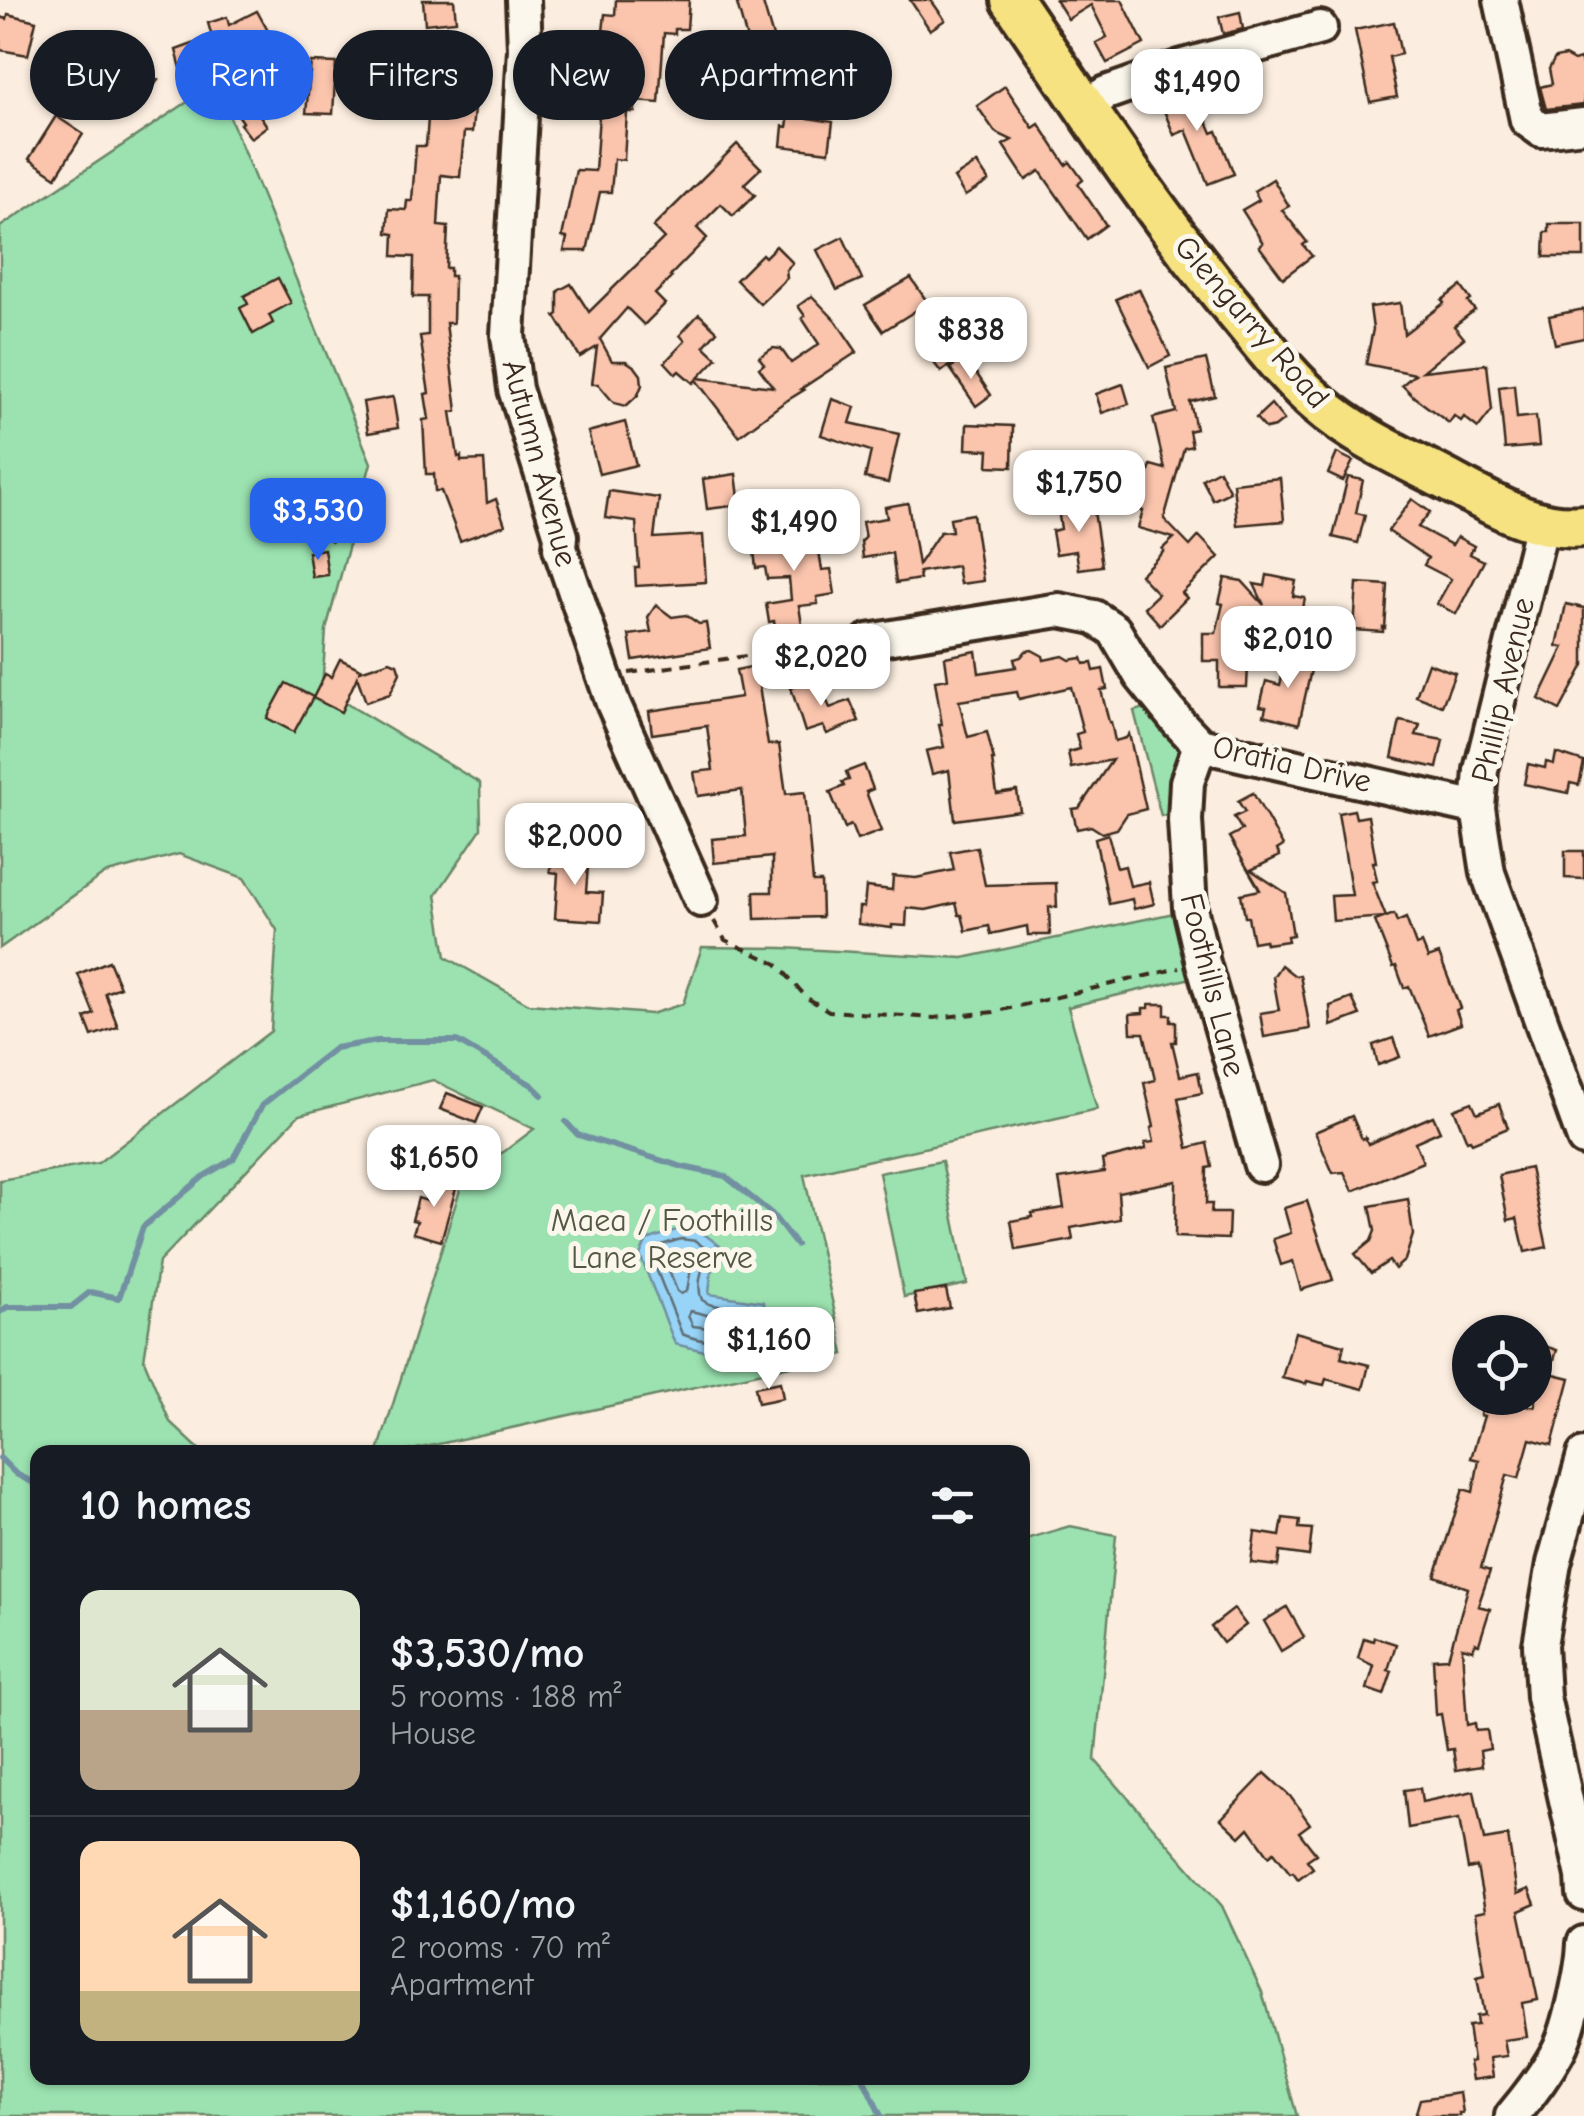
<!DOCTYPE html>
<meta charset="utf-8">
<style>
:root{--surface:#171b24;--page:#242831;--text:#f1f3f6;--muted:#9ea1a6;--line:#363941;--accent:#2563eb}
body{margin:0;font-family:"Comic Neue",sans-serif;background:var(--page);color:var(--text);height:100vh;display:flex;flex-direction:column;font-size:38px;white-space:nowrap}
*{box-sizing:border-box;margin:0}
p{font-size:32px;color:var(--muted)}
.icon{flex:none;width:55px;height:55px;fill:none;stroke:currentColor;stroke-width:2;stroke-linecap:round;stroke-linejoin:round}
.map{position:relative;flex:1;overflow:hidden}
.sheet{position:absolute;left:30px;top:1445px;width:1000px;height:640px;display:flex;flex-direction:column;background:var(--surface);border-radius:20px;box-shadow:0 2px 8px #0004}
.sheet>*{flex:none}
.hud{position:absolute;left:30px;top:30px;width:1000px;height:90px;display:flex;gap:20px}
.controls{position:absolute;left:1452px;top:1315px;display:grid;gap:20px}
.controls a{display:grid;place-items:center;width:100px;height:100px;border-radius:50%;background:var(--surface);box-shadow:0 2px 8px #0004;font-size:50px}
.price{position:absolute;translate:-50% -85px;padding:0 22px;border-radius:20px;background:#fff;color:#222;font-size:32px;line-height:65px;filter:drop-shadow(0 2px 5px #0008)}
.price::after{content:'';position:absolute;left:50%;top:60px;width:30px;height:22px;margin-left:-15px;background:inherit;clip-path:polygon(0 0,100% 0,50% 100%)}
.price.current{background:var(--accent);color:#fff}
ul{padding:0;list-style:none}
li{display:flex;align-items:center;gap:30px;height:250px;padding:0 50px}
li+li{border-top:2px solid var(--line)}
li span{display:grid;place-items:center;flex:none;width:280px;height:200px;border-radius:20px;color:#555}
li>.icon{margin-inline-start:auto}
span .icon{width:120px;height:120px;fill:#fffc;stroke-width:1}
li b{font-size:42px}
h2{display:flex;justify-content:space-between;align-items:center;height:120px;padding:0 50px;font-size:42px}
.chip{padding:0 35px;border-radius:45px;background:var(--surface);box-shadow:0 2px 8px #0004;font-size:35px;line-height:90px}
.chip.current{background:var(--accent);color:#fff}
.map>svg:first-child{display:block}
.green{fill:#9be2b0;stroke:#6b8667;stroke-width:2.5}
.water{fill:#97d4f8;stroke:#7290a1;stroke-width:2.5}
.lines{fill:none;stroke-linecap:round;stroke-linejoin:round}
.shore{stroke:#606e75;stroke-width:2.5}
.stream{stroke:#7290a1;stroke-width:6}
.building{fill:#fac4ad;stroke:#3b2a1e;stroke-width:2.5}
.minor-casing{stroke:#3b2a1e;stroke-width:40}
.major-casing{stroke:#3b2a1e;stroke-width:48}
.path{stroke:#3b2a1e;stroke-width:4;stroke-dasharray:10 8;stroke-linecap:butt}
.minor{stroke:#fbf7ec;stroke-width:32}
.major{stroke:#f6e281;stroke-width:40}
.labels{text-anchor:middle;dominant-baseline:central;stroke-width:10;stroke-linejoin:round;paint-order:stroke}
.street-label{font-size:32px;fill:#3b2a1e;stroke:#fbf7ec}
.park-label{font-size:32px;fill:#535842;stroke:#fbf7ec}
</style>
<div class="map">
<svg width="1584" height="2116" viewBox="0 0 1584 2116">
<rect width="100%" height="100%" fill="#fbeddf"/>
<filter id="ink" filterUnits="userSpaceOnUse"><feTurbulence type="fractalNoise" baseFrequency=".01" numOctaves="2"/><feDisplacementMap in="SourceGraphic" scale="20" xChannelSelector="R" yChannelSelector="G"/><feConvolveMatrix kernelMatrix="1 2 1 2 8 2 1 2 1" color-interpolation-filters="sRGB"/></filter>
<g filter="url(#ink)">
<g class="green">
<path d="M216 83 371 463 326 630 322 689 480 783 481 829 436 895 446 957 529 1004 651 1014 683 1004 702 947 783 948 963 958 1174 913 1191 978 1068 1007 1097 1109 804 1175 844 1354 403 1452H378L465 1174 505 1151 534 1129 433 1080 299 1115 159 1262 144 1360 170 1422 202 1452H38V2078H1022L1023 1540 1070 1526 1116 1535 1095 1760 1222 1906 1262 1992 1297 2116H0V1180L98 1163 271 1031 277 930 244 878 179 854 104 874 0 948V227Z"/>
<path d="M1151 706 1185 745 1172 813 1161 816 1134 711Z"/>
<path d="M942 1161 967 1284 904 1297 879 1173Z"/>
</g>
<path class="water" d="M682 1228 700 1231 720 1246 711 1274 709 1294 763 1302 776 1333C770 1338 764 1347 757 1350 739 1360 694 1349 675 1344L640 1255 647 1240Z"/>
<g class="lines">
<g class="shore">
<path d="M681 1239 696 1241 707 1250C704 1266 695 1284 702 1300L709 1304 757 1314 763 1330C759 1334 756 1339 750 1342 736 1348 695 1340 682 1334L651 1256 655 1247Z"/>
<path d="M684 1251 690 1253 693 1257 687 1291 681 1294 677 1291 665 1260 668 1256Z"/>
<path d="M691 1311 727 1320 730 1327 725 1330 693 1326 688 1316Z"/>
</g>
<g class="stream">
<path d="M566 1122 578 1135 683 1167 725 1176 772 1214 796 1245"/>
<path d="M0 1312 7 1307H71L90 1292 119 1298 143 1227 204 1176 233 1159 262 1105 335 1048 377 1041H457L532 1085 542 1095"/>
<path d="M0 1458 16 1474 32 1482 38 1491"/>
<path d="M863 2078 881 2116"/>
</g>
</g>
<g class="building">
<path d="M423 0H454L456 21 425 24Z"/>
<path d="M616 0H689L687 29H675V34L664 33 659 103 635 101V112H627L624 160 614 159 611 192H600L587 251H564L567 238 562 237 576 170 595 171 603 59 598 58 600 40H602L605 14 615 15Z"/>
<path d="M752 0H762L775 44 771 45 773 53 728 106 709 87 728 65 733 70 750 50 737 4Z"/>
<path d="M910 0H931L945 20 930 30Z"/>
<path d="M1056 0H1122L1144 44 1107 63 1096 43 1107 37 1091 5 1068 19Z"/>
<path d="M257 11 273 40 245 55 182 72 176 50 212 37 208 23 227 17 229 25Z"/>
<path d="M1240 12 1243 29 1223 34 1219 17Z"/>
<path d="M8 14 36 21 28 55 0 50V17L7 19Z"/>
<path d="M1394 22 1401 54 1389 57 1397 97 1370 102 1355 30Z"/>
<path d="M107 34 129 50 125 54 158 80 141 103 90 62Z"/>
<path d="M426 43 477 63 460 107 474 108 472 132H464L460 177 441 175 438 226 448 227 446 268H450V276H454L453 323H446L457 411 451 412 458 457 461 456V461L484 460 487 503 496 499 505 525 460 541 441 491H435L434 474H426L423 420 429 419 425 394 429 393 420 336 428 335V297H413L414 257 393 256 394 234 387 233 389 209 406 210 407 201H412L416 146H426L430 90 408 87Z"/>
<path d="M1565 56 1574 61 1580 59 1584 69V105L1546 109 1540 87 1552 84 1549 69 1555 58Z"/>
<path d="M311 62 336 63 333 114 306 113Z"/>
<path d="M256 77 275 102 259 114 267 126 251 138 240 124 243 122 227 99Z"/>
<path d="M1005 86 1033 128 1039 124 1066 165 1070 162 1083 180 1078 184 1106 225 1087 239 1040 171 1026 180 1003 145 1012 140 995 132 977 106Z"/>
<path d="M1178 89 1182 101 1196 95 1212 133 1217 131 1234 174 1208 184 1186 130 1174 135 1158 96Z"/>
<path d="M789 115 833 122 829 152 781 146 783 126 787 127Z"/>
<path d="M56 116 83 134 56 177 29 159Z"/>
<path d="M737 144 761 168 744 184 755 195 733 216 721 204 697 228 707 238 670 276 672 277 655 294 665 304 644 325 627 308 600 339 612 361H626L635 367 641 375 642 385 638 395 626 406 614 403 598 384H592L597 347 580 357 555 316 558 314V291L571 284 589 312 664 238 653 227Z"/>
<path d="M977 163 989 181 965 196 954 178Z"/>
<path d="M1273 179 1289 206 1282 210 1307 242 1303 245 1312 256 1283 278 1259 246 1263 243 1242 210 1259 200 1254 191Z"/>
<path d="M1549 224H1584V257H1544L1545 232H1549Z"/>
<path d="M843 237 862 279 837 290 817 250Z"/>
<path d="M776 246 793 263 786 270 787 278 760 304 736 280 762 254 765 257Z"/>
<path d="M278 278 291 303 269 315 273 323 253 334 240 308 248 304 244 296Z"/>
<path d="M911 278 928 303 883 331 865 305Z"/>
<path d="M1461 286 1471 300 1468 302 1475 310 1454 326 1464 338 1423 371 1487 364 1492 410 1478 428 1464 417 1461 421 1454 416 1449 423 1414 397 1402 385 1415 374 1366 364 1373 329 1370 307 1400 303 1404 334 1444 303 1442 300Z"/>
<path d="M1139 289 1170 356 1149 367 1116 299Z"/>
<path d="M812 296 836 321 857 352 801 389 804 390 783 403 739 436 696 380 693 383 679 371 676 374 665 362 685 341 680 335 699 314 717 331 704 346 717 358 698 378 773 387 759 368 764 364 759 357 773 348 781 349 791 363 819 344 802 318 805 316 798 306Z"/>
<path d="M1584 309V338L1555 344 1549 316Z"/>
<path d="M947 347 957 360 941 372 931 359Z"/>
<path d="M966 358 991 395 976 406 950 368Z"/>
<path d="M1206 359 1215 396 1190 402 1196 429 1189 431 1192 446 1184 448 1164 519 1190 546 1199 536 1219 557 1182 593 1187 598 1160 625 1144 607 1158 594 1140 575 1164 551 1162 549 1174 538 1138 528 1143 511 1138 509 1151 465 1165 469 1153 418 1176 412 1166 368Z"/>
<path d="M1123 384 1129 404 1102 413 1096 394Z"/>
<path d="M1514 385 1517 418 1536 416 1539 446 1505 449 1499 387Z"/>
<path d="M393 397 398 428 368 433 363 402Z"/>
<path d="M832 399 855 407 850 423 899 434 888 483 865 478 871 451 821 435Z"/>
<path d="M1271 404 1284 420 1275 427 1266 429 1256 418Z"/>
<path d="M625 422 636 465 599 474 588 432Z"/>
<path d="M967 424 1013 426 1012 467 988 466 989 450 966 449Z"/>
<path d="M1337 453 1353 461 1343 481 1328 474Z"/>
<path d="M1219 470 1230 492 1213 500 1202 479Z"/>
<path d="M736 474 740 505 707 509 703 479Z"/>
<path d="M1348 477 1363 480 1356 513 1365 515 1358 543 1333 537Z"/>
<path d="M1280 478 1284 521 1237 525 1233 483Z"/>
<path d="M311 485 325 493 319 504 344 518 332 541 292 517Z"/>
<path d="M609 491 659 498 654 538 703 535 706 582 636 586 635 568H639L636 522 605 518Z"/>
<path d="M1412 499 1430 512 1418 527 1452 545 1457 537 1474 546 1470 554 1484 561 1456 614 1437 604 1451 579 1424 565 1428 558 1388 531Z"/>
<path d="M908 503 918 565 940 532 952 531 950 518 973 514 983 581 960 584 957 566 919 572 920 579 896 583 892 553 863 558 861 542 865 538 862 522 887 518 885 507Z"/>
<path d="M1093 504 1102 566 1079 569 1076 551 1056 554 1052 531 1061 529 1058 509Z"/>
<path d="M806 523 807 527 815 526 822 570 831 569 835 594 817 597 818 604 799 606 803 631 776 635 774 621 769 622 766 604 791 600 789 578 767 579 765 567 756 568 753 542 783 538 781 525Z"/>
<path d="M324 549 328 575 312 577 308 552Z"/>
<path d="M1267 575 1296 581 1293 596 1305 598 1300 625 1244 614 1243 666H1248L1247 687H1219V661H1203V633H1216L1223 604 1219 603 1225 578 1242 581 1264 605 1254 584 1265 586Z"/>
<path d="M1357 583 1388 585 1385 628 1383 627V632L1354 630Z"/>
<path d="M1566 604 1584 608V665L1560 710 1539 699 1564 647 1557 646Z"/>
<path d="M656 605 672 617 686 615 699 624 706 623 710 648 633 660 629 635 651 632 648 617Z"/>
<path d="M1032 650 1043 656 1044 660 1063 656 1070 660 1082 658 1084 664 1092 663 1094 671 1103 669 1107 689 1101 690 1109 722H1111L1115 741 1126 738 1129 734 1146 809 1127 814 1117 829 1102 833 1091 826 1077 829 1072 809 1079 808 1112 760 1071 768 1068 752 1080 749 1076 734 1083 732 1071 687 1019 699 1017 692 959 701 968 737 987 732 994 760H992L997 794 1017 791 1020 811 955 820 949 770 932 774 926 751 944 747 939 725H942L935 681 948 679 945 657 976 651 979 673 1016 667 1014 659 1021 657 1026 651Z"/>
<path d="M1287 655 1313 661 1299 724 1264 715 1266 707 1260 706 1266 681 1280 685Z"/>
<path d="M340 659 361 669 360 671 390 661 397 664 400 673 390 694 366 702 357 677 341 712 313 698 325 674 331 677Z"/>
<path d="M1428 663 1455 673 1442 706 1416 696Z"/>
<path d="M756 666 768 745 779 744 786 794 805 792 813 882H821L822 917 755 919 754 892H772V857L714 863 712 839 746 836 742 790 698 796 694 772 713 770 707 726 652 734 649 711 741 697 736 670Z"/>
<path d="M815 679 824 700 826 699 830 708 850 700 859 721 827 734 823 726 805 732 791 688Z"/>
<path d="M286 683 313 697 294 732 267 718Z"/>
<path d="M1400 721 1420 725 1416 735 1443 740 1437 768 1392 758Z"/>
<path d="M1556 753 1584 762 1579 785 1570 783 1568 793 1524 784 1528 764 1545 768 1546 762 1554 764Z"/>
<path d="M864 765 873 789 866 792 881 831 857 840 851 825 845 828 830 792 844 786 842 782 849 780 846 772Z"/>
<path d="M1253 793 1283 846 1277 850 1280 856 1251 870 1286 893 1293 935 1287 936 1288 941 1266 944 1265 940 1253 942 1248 917H1245L1241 894 1260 890 1229 837 1242 830 1234 817 1245 812 1238 801Z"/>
<path d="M1354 810 1356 818 1368 816 1376 862H1373L1377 881 1372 882 1386 917 1333 921 1331 896 1352 895 1338 813Z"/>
<path d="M1108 834 1117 868 1125 866 1130 886 1149 882 1154 904 1134 909 1132 899 1109 904 1095 838Z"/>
<path d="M977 847 985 885 1056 883 1057 907H1049L1050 935H1028L1027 926 991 934 989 926 966 931 962 915H959L956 903 926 910 907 908 906 926 892 925V928L858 924 859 907H864L866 887 892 890 893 876 916 878 954 870 950 852Z"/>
<path d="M552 851 589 853 586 892 603 893 601 921 555 918 558 873 550 872Z"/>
<path d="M1565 851H1584V879L1565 878Z"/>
<path d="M1394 914 1397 922 1406 918 1416 945 1422 943 1428 958 1439 954 1460 1008 1456 1010 1461 1024 1429 1036 1409 986 1404 988 1396 966 1393 967 1375 921Z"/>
<path d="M109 961 120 987 105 993 118 1027 92 1036 85 1018 94 1014 78 974Z"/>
<path d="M1281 965 1295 976 1300 975 1310 1029 1264 1037 1260 1013 1279 1010 1273 977Z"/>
<path d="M1352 998 1360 1015 1331 1026 1330 1006Z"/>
<path d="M1149 1004H1165V1015H1171V1022H1176V1042H1172L1180 1076 1198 1072 1202 1093 1178 1098 1188 1148 1207 1143 1212 1167 1207 1168 1206 1204H1212L1211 1213H1229L1228 1239 1175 1237 1176 1181 1118 1192 1120 1219 1071 1228 1073 1240 1016 1250 1011 1221 1033 1217 1032 1213 1064 1208 1059 1179 1104 1172 1102 1160 1146 1149 1145 1143 1154 1142 1151 1128 1154 1127 1144 1083 1155 1080 1144 1033H1131L1130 1014 1143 1013V1008H1149Z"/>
<path d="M1393 1038 1400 1057 1378 1065 1373 1045Z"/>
<path d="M447 1093 483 1107 476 1123 440 1109Z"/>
<path d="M1472 1102 1477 1113 1499 1104 1508 1128 1472 1143 1470 1140 1467 1141 1454 1109Z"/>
<path d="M1352 1116 1362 1139 1365 1137 1368 1144 1433 1116 1440 1131 1415 1142 1423 1162 1353 1191 1344 1172 1333 1173 1315 1132Z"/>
<path d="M1530 1168 1547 1247 1525 1252 1517 1218 1508 1220 1499 1175Z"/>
<path d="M434 1178 457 1185 441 1241 413 1233 417 1221 412 1220 418 1198 427 1201Z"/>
<path d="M1408 1199 1413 1235 1405 1260 1395 1269 1389 1261 1371 1273 1355 1254 1371 1241 1375 1231 1370 1206Z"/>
<path d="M1307 1201 1333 1280 1301 1290 1293 1261 1281 1265 1273 1239 1291 1233 1284 1208Z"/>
<path d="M946 1289 950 1308 918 1314 914 1294Z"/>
<path d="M1295 1332 1344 1345 1341 1358 1369 1365 1363 1389 1326 1379 1324 1385 1307 1381 1306 1384 1282 1378Z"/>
<path d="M1535 1343 1557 1350 1550 1373 1570 1378 1552 1445 1530 1439 1519 1478 1507 1475 1481 1568 1490 1571 1478 1606 1490 1609 1479 1644 1475 1643 1473 1650 1462 1647 1467 1725 1475 1723 1476 1731 1487 1730 1490 1749 1480 1751 1482 1766 1456 1770 1453 1749 1447 1750 1441 1714 1436 1715 1433 1659 1448 1658 1468 1588 1435 1576 1463 1489 1473 1492 1479 1460 1471 1458 1484 1416 1480 1415 1485 1398H1497L1535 1407Z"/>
<path d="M780 1382 783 1398 758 1403 755 1387Z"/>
<path d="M1283 1518 1300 1520 1299 1528 1312 1529 1309 1556 1280 1552 1278 1566 1251 1563 1255 1532 1280 1536Z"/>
<path d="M1287 1607 1304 1637 1281 1651 1264 1621Z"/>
<path d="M1234 1609 1246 1625 1223 1643 1211 1627Z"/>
<path d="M1374 1637 1396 1644 1388 1670 1392 1671 1384 1695 1367 1689 1374 1666 1358 1658 1364 1638 1373 1641Z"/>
<path d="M1265 1773 1290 1796 1310 1824 1299 1832 1316 1854 1307 1860 1313 1868 1298 1879 1293 1872 1290 1873 1274 1852 1269 1856 1249 1828 1240 1837 1221 1819Z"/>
<path d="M1420 1788 1422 1802 1474 1791 1484 1840 1508 1836 1517 1894 1529 1889 1535 1904 1519 1911 1538 2000 1522 2003 1527 2037 1504 2040 1507 2056 1490 2058 1493 2077 1472 2080 1469 2062 1473 2061 1468 2026 1477 2025 1476 2016 1484 2015 1477 1977 1485 1975 1475 1913 1485 1911 1477 1867 1468 1869 1459 1819 1408 1828 1404 1790Z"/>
<path d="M1460 2093 1463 2113H1459L1460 2116H1415L1420 2099Z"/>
</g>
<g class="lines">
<defs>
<g id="minor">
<path d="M523 0 525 49 508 335 515 389 561 536 560 548 613 703 701 900"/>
<path d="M1501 0 1527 120 1541 130 1584 125"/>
<path d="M1085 107 1106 93 1180 67 1320 28"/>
<path d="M1542 524 1481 770 1478 808 1488 873 1584 1139"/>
<path d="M868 641 1059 610 1094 617 1114 630 1141 676 1178 722 1200 745 1478 808"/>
<path d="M1200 745 1187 782 1185 820 1190 908 1203 963 1261 1165"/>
<path d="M1584 1455 1554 1563 1540 1645 1543 1697 1583 1876 1584 1894"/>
<path d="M1512 2116C1529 2096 1545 2075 1558 2051 1570 2029 1583 1969 1584 1943"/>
</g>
<path id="major" d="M1012 0C1085 107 1155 215 1238 314 1264 345 1288 378 1319 404 1359 439 1410 460 1456 485 1496 506 1537 531 1584 526"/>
</defs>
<use href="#minor" class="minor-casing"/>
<use href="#major" class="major-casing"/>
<g class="path">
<path d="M629 673 842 642"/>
<path d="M714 921 725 940 777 964 807 998 829 1011 934 1018 994 1012 1179 968"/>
</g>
<use href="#minor" class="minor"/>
<use href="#major" class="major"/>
</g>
</g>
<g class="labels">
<g class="street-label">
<text transform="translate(1252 322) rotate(49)">Glengarry Road</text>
<text transform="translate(540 463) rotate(75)">Autumn Avenue</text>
<text transform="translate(1503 690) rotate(-77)">Phillip Avenue</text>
<text transform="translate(1292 764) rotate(13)">Oratia Drive</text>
<text transform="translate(1213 985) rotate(76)">Foothills Lane</text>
</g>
<g class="park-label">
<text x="662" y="1220">Maea / Foothills<tspan x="662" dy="37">Lane Reserve</tspan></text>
</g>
</g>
</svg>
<div class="controls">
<a><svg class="icon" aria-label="locate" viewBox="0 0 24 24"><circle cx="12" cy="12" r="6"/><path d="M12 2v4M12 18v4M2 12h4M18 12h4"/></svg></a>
</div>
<b class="price" style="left:1197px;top:134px">$1,490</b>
<b class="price" style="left:971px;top:382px">$838</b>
<b class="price" style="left:1079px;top:535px">$1,750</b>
<b class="price current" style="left:318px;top:563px">$3,530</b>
<b class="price" style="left:794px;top:574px">$1,490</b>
<b class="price" style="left:1288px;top:691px">$2,010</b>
<b class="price" style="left:821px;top:709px">$2,020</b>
<b class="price" style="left:575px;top:888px">$2,000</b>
<b class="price" style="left:434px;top:1210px">$1,650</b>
<b class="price" style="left:769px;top:1392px">$1,160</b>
<div class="hud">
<a class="chip">Buy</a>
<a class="chip current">Rent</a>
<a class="chip">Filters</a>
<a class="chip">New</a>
<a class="chip">Apartment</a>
</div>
<section class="sheet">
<h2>10 homes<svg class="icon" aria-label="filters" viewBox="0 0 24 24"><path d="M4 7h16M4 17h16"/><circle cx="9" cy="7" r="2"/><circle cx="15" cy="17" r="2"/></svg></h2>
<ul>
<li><span style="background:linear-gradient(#dfe7d0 60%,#b9a48a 0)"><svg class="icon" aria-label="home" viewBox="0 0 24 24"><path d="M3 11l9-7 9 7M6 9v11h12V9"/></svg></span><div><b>$3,530/mo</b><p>5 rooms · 188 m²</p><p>House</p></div></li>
<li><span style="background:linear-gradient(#ffd9b3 75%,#c2b280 0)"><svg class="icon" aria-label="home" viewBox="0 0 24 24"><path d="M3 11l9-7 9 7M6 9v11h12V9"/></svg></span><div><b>$1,160/mo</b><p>2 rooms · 70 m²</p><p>Apartment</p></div></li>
</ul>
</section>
</div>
